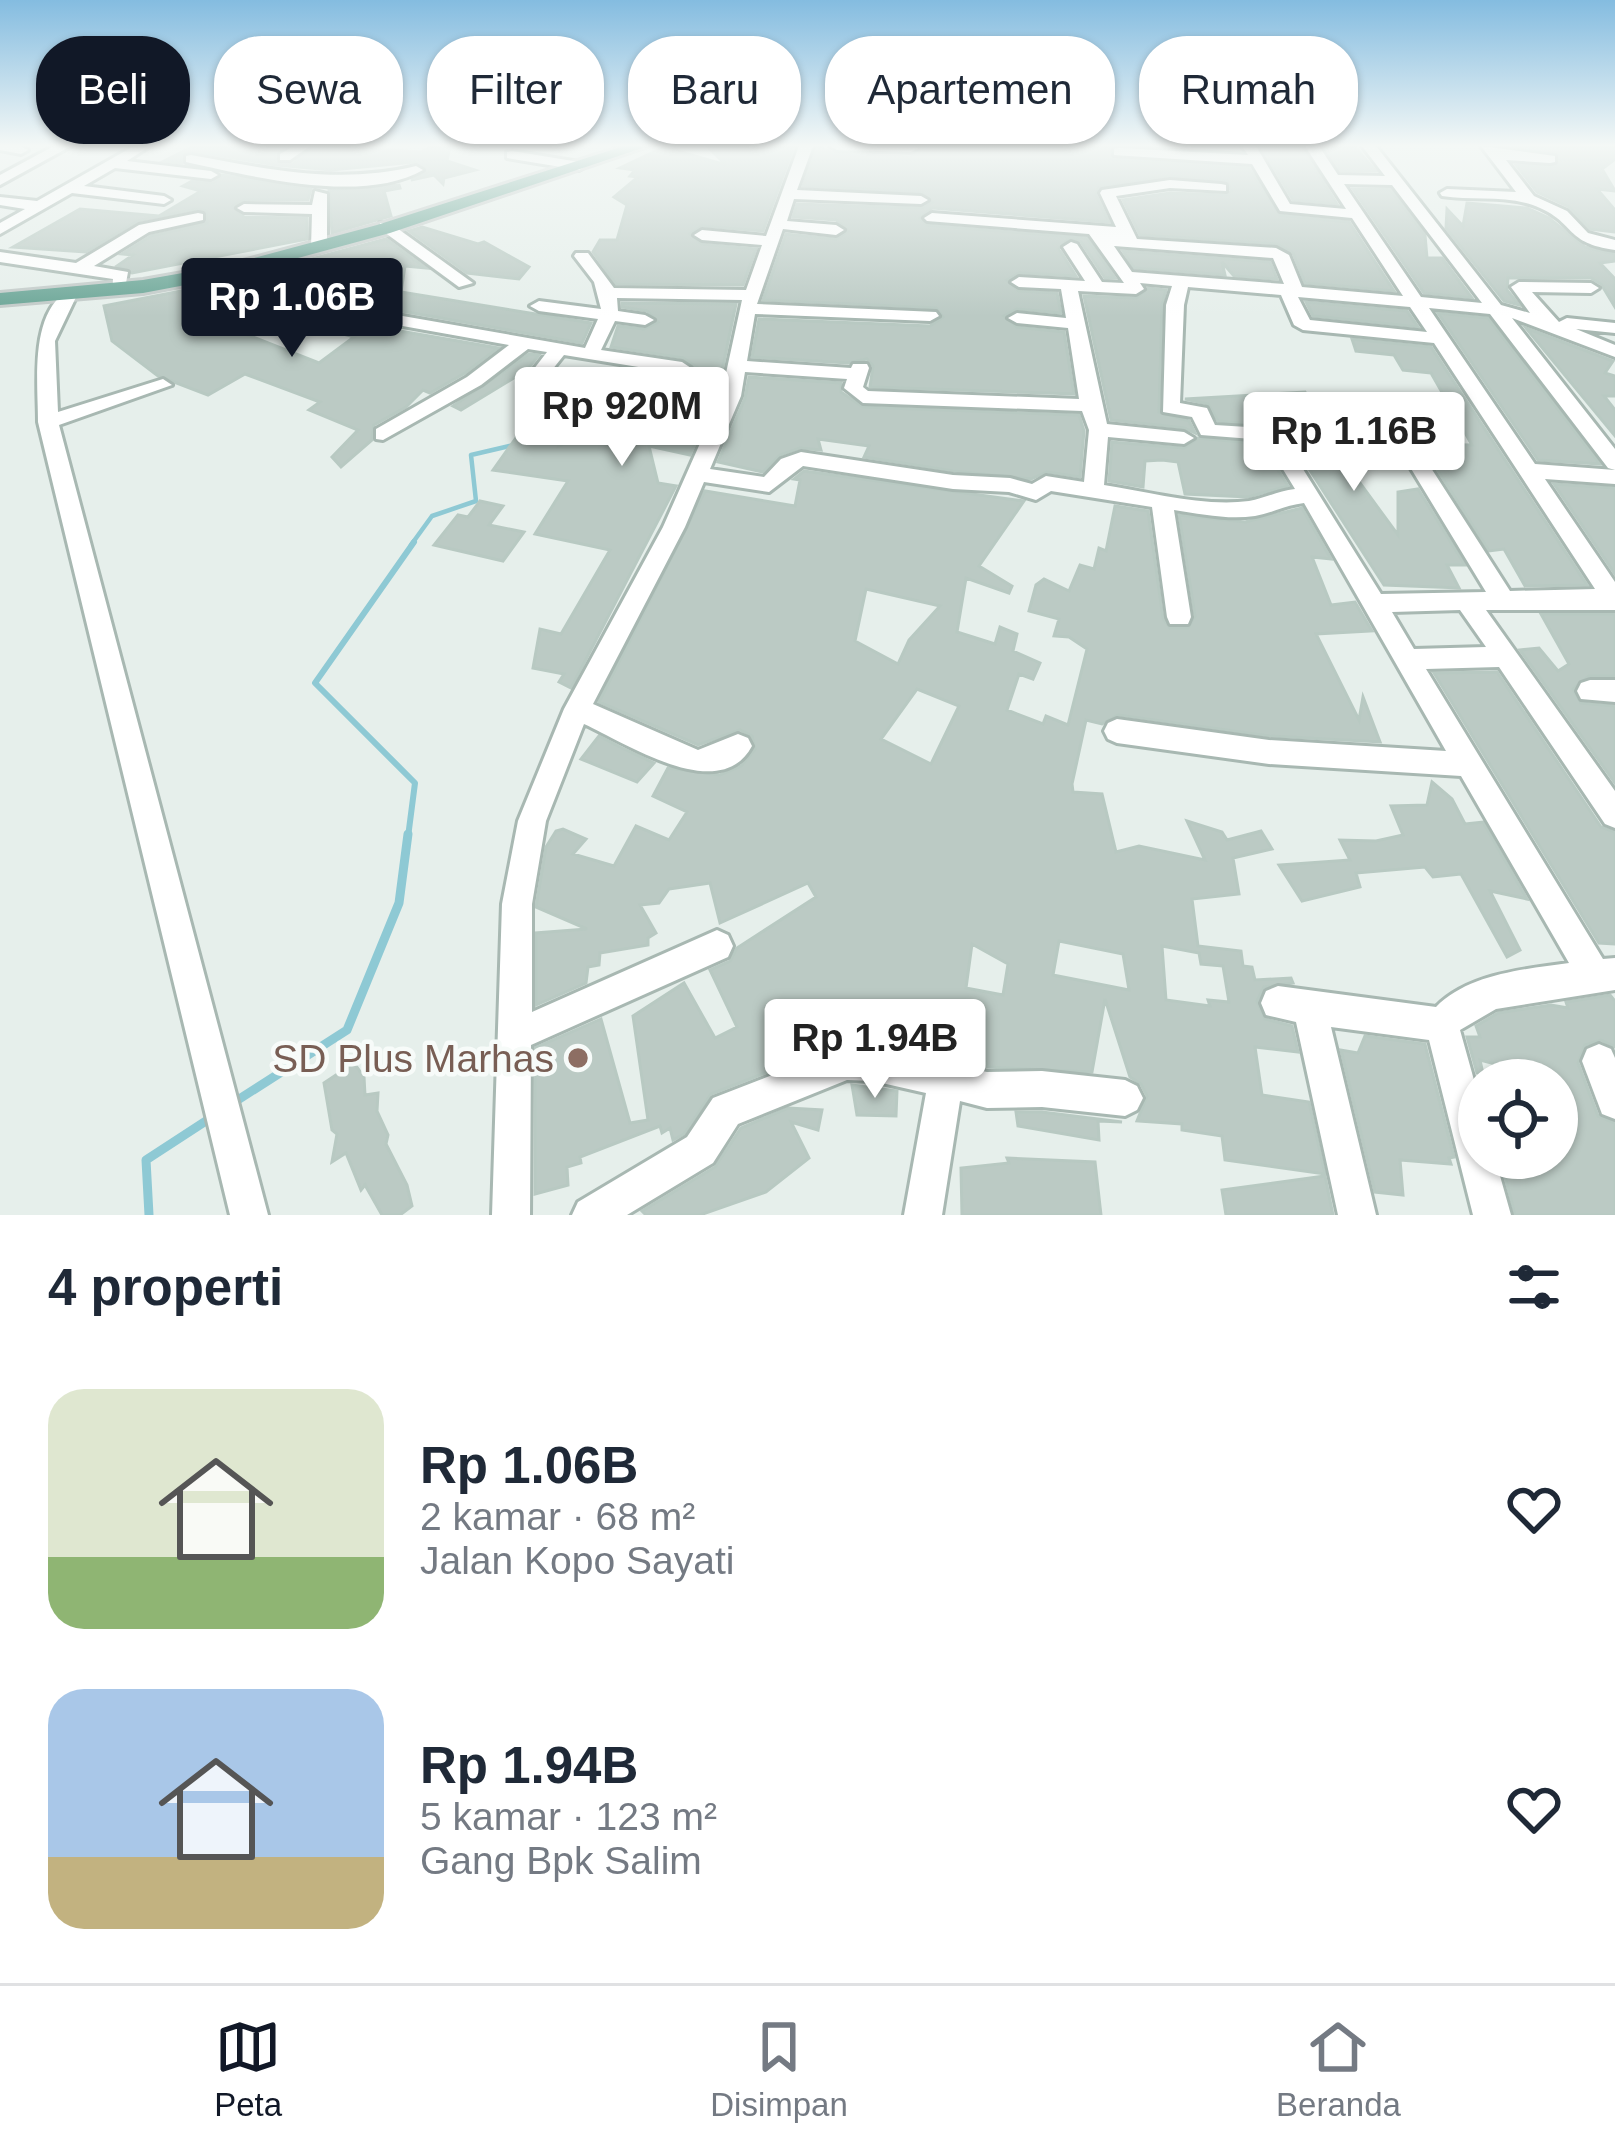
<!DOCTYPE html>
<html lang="id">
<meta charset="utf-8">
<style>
:root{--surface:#fff;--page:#f2f2f3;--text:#1f2937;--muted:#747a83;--line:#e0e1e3;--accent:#111827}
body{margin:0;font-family:Helvetica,sans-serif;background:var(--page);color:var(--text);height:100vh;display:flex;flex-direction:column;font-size:45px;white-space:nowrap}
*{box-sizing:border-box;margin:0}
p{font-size:39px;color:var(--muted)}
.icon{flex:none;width:66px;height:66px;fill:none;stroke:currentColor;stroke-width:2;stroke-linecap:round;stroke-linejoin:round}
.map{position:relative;height:1215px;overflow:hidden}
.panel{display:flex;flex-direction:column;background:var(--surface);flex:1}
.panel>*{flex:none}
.hud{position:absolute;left:36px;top:36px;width:1545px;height:108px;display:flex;gap:24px}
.buttons{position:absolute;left:1458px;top:1059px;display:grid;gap:24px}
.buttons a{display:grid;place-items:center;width:120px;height:120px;border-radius:50%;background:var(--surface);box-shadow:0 3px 9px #0004;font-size:60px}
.price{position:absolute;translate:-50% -102px;padding:0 27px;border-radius:12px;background:#fff;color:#222;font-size:39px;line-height:78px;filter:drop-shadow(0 3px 6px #0008)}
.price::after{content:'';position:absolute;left:50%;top:72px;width:36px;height:27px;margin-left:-18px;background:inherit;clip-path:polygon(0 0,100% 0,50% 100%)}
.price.on{background:var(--accent);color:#fff}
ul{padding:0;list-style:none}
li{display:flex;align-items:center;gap:36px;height:300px;padding:0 48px}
li span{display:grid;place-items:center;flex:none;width:336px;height:240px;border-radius:36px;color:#555}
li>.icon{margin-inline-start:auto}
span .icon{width:144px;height:144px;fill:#fffc;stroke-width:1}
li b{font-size:51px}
h2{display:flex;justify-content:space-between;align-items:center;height:144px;padding:0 48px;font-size:51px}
.chip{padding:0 42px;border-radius:48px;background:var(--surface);box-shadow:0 3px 9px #0004;font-size:42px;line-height:108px}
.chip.on{background:var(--accent);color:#fff}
.tab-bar{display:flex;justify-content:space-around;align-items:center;height:168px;border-top:3px solid var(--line);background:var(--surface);font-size:33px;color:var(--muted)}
.tab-bar a{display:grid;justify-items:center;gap:6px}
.tab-bar .on{color:var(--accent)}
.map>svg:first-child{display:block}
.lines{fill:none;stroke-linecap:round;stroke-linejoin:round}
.stream-far2{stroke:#8ec9d4;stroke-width:4.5}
.stream-far1{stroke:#8ec9d4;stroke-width:6}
.stream{stroke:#8ec9d4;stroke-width:9}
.building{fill:#bbcac4;stroke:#b8c9c2;stroke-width:3;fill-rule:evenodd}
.minor-casing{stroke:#a8b8b2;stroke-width:6}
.major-casing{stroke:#c2cac8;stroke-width:6}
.minor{fill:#fff;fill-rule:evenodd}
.major{fill:#6aa596;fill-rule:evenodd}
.education-dot{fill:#8d6e63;stroke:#f7fbf9;stroke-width:4.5}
.labels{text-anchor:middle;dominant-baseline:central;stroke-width:9;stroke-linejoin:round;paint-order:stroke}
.near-education-label{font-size:39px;fill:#785e54;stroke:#f7fbf9;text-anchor:end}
</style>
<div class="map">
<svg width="1615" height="1215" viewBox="0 0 1615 1215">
<rect width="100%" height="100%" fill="#e6efeb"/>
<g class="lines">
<g class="stream-far2">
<path d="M545 438 595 425 683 378 688 364"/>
<path d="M411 545 432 516 476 501 471 455 514 445"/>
</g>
<path class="stream-far1" d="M408 837 415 783 315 683 414 542"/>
<g class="stream">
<path d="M233 1103 347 1030 399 903 408 834"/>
<path d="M149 1215 146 1160 212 1117"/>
</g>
</g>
<g class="building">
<path d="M194 146 282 148 275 154 280 164H293L314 146 421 152 433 146H450L447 161 475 170 444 178 443 184 434 175 411 180 427 172 415 162 331 170 276 165 192 151 183 153 182 163 164 161Z"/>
<path d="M707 146H794L763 231 702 226 690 234 702 244 756 249 743 285 616 284 593 252 600 240H617L627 205 614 197 638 177 630 176 635 170 620 168 664 147 726 165Z"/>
<path d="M817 146 837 154 911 157 922 146H1111L1114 159 1249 168 1280 215 1349 222 1394 291 1305 283 1293 253 1276 244 1140 235 1123 200 1170 193 1226 195 1231 191 1227 181 1169 176 1098 188 1096 195 1109 222 932 208 920 218 927 225 1087 238 1115 278H1105L1081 242 1069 238 1059 249 1076 276 1019 273 1007 280 1019 291 1057 293 1061 313 1017 309 1004 316 1017 327 1064 332 1074 394 870 387 873 366 867 359 848 363 752 357 759 319 930 326 943 317 936 308 763 300 786 234 836 239 848 231 836 220 793 217 797 204 921 208 932 202 921 192 803 186Z"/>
<path d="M1261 146H1301L1337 204 1293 200Z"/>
<path d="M1324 146H1354L1376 171H1340Z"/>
<path d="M1513 146H1615V159L1602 169 1615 191 1597 189 1615 210V232L1590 229 1569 207 1537 192 1516 165 1556 166 1558 153Z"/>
<path d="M222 175 311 189 308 200H244L233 206 244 217 307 218V239L132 273 117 266 133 255 122 254 151 236 207 223 206 211 197 209 138 221 86 252 13 247 80 209 159 216 201 191 183 186 192 181 213 183Z"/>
<path d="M399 185 400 188 384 191 391 216 332 233 329 190Z"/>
<path d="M1353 189H1390L1425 235 1427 258H1442L1472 298 1424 293Z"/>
<path d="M1467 203 1527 208 1549 218 1585 247 1615 254V261L1600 263 1615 279V307L1601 284 1591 278H1508L1507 290 1519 305 1504 301 1446 228 1447 209 1463 226Z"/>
<path d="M422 227 478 244 484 242 529 267 519 279 467 273 409 231Z"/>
<path d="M386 239 426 268 405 266 401 292 591 323 582 343 248 284 263 272Z"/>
<path d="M1123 251 1270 262 1277 279 1234 276 1222 262 1225 275 1134 268Z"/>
<path d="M207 286 197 315 319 363 354 337 226 301 498 348 465 373 430 393 423 390 406 407 374 425 372 440 341 467 332 457 358 430 309 410 320 402 245 374 208 395 158 376 112 341 104 306Z"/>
<path d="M1148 288 1166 290 1162 305 1159 412 1189 421 1195 433 1184 428 1111 420 1084 296 1136 298Z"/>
<path d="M1306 302 1407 311 1418 327 1313 316Z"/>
<path d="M622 303 736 304 717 395 690 455 649 446 658 483 676 486 571 688 559 682 564 674 533 668 540 629 561 634 610 550 535 534 568 481 493 470 523 428 537 424 549 439 564 436 559 446 659 402 701 370 683 358 611 347 618 326 644 329 658 322 647 311 622 307Z"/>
<path d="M1438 313 1488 318 1600 464 1538 460Z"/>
<path d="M1526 328 1613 361 1605 373 1615 376V396H1604L1615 410V436Z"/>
<path d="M1352 339 1431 347 1587 585 1525 586 1504 549 1489 551 1428 455 1415 451 1410 444 1472 445 1431 373 1403 370 1394 355 1356 351Z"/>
<path d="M529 354 539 355 527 370 461 410 453 406Z"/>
<path d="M749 377 841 383V392L863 407 1079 415 1084 431 1080 477 1047 472 1031 479 953 471 864 457 869 446 818 439 821 450 800 448 780 455 763 472 718 462 745 398Z"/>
<path d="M1305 392 1349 468 1398 535V492L1418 489 1465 565H1447L1459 588 1384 585 1282 427 1218 421 1208 404 1185 399Z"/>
<path d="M1198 438 1262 444 1288 486 1248 497 1185 494 1178 462 1162 460 1145 461 1143 487 1109 481 1112 442 1184 448Z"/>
<path d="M804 471 1024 501 979 566 1012 586 1009 593 966 578 957 632 995 644 1000 627 1017 634 1013 651 1040 663 1033 679 1019 674 1007 710 1043 724 1046 716 1068 725 1087 649 1069 637 1054 636 1059 619 1029 611 1036 585 1044 579 1069 591 1080 565 1094 569 1099 548 1106 551 1115 506 1148 511 1163 618 1170 628H1188L1195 616 1179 515 1245 522 1302 508 1331 559 1312 557 1331 605 1355 602 1372 631 1316 634 1359 720 1363 697 1380 742 1269 736 1118 715 1102 724 1086 720 1072 784 1073 792 1102 794 1116 852 1139 846 1205 860 1187 821 1222 832 1227 840 1261 831 1272 849 1233 858 1239 894 1192 899 1198 946 1241 951 1243 966 1252 967 1255 980 1291 978 1293 983 1264 987 1257 1001 1265 1019 1292 1026 1298 1052 1255 1047 1262 1095 1309 1102 1325 1174 1225 1160 1222 1136 1182 1130V1124L1137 1121 1147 1096 1141 1084 1130 1077 1105 999 1092 1072 987 1067 985 1060 974 1065 947 1055V1059L874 1043 846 1042 840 1008 833 1046 817 1053 796 1048 791 1063 711 1094 684 1134 673 1140 670 1128 662 1133 660 1126 580 1157 581 1163 567 1167 568 1185 535 1194V1048L601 1019 630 1123 648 1120 633 1016 684 983 715 1038 737 1027 710 970 730 961 737 948 816 897 808 883 720 923 710 883 669 889 659 903 640 905 656 933 648 938V945L600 953 599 965 588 967 586 983 536 1005V933L587 929 536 907 546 847 556 831 563 829 586 839 573 854 614 866 636 826 669 840 687 812 653 796 668 768 720 775 741 766 755 749 752 736 740 730 698 745 599 702 705 491 795 506 800 480 794 479ZM866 589 940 606 909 640 898 664 855 641ZM917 689 959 706 931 764 881 739ZM1059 941 1123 954 1129 990 1053 975ZM972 944 1008 964 1003 995 966 988ZM1162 946 1199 953 1201 964 1223 966 1229 1002 1208 1000 1210 1006 1166 1000Z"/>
<path d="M1554 484 1615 488V574Z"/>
<path d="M480 501 503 506 489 525 524 532 503 561 434 545 458 515 468 517Z"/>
<path d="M1541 614H1615V676H1589L1573 689 1581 703 1615 706V783L1520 650 1539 648 1558 671 1569 664Z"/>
<path d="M1497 672 1601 827 1615 832V944L1599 943 1434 673Z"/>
<path d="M599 736 622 748 654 763 637 782 581 759Z"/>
<path d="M1432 782 1452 799 1465 824 1483 822 1527 899 1490 891 1520 950 1507 957 1461 874 1433 877 1425 867 1356 873 1360 887 1302 901 1279 865 1350 860 1340 840 1376 841 1403 835 1391 806 1427 805Z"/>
<path d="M1610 995 1615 1001V1047L1601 1040 1585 1045 1578 1063 1598 1116 1615 1123V1215H1515L1500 1158H1557V1080L1480 1060 1483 1074 1477 1073 1467 1037H1480L1476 1026 1498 1013 1551 1005 1568 1008 1566 1002Z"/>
<path d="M1365 1036 1425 1044 1454 1157 1449 1158 1451 1164 1400 1160 1403 1195 1375 1192 1341 1050 1358 1053Z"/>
<path d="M354 1063 364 1077 365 1095 378 1093 377 1111 388 1135 386 1144 407 1185 412 1206 400 1215H382L365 1185 361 1190 346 1153 332 1162 337 1134 332 1130 324 1083Z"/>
<path d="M852 1085 897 1091 896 1116 857 1115Z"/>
<path d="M788 1108 822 1110 818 1130 791 1122 809 1158 766 1192 700 1215H646L642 1211 715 1167 741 1128Z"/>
<path d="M1016 1112H1042L1122 1122 1098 1121 1099 1140 1018 1126Z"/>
<path d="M1007 1158 1095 1162 1101 1215H962L961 1168 1009 1163Z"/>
<path d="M1325 1176 1333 1215H1226L1222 1190Z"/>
</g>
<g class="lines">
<defs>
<g id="minor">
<path d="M0 146H20L28 150 21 154 0 150Z"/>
<path d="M54 146H71L0 185V175Z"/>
<path d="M134 146H150L127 161 211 171 218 175 211 179 115 168 84 186 164 196 171 200 164 204 72 193 0 234V223L25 209 0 205V197L37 201Z"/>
<path d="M294 146H310L290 160H280V154Z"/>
<path d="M799 146H813L797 190 921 196 928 200 921 204 794 199 787 221 836 225 844 230 836 235 783 229 757 304 936 312 939 316 930 321 755 314 747 361 851 368 853 364H867L869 368 863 387 868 391 1079 399 1068 328 1017 323 1008 318 1017 313 1066 318 1061 289 1019 287 1011 282 1019 277 1085 281 1063 247 1071 242 1077 244 1102 282 1124 283 1089 234 927 221 924 218 932 213 1116 227 1100 193 1102 190 1170 180 1221 184 1226 185V191L1170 188 1116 196 1137 239 1276 248 1289 255 1302 287 1403 296 1352 218 1280 211 1252 164 1114 155V149L1119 148 1248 155 1242 146H1256L1290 204 1346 209 1305 146H1319L1338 175 1385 176 1362 146H1376L1501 305 1530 313 1511 287 1519 282 1591 283 1599 288 1591 293 1532 292 1559 322 1567 318 1615 323V333L1576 329 1615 345V357L1512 318 1615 449V470L1608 468 1490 314 1429 308 1535 464 1615 470V484L1545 479 1615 582V610H1486L1615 791V828L1605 824 1499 667 1426 669 1603 959 1615 958V990L1496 1009 1460 1030 1479 1098V1158H1495L1511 1215H1473L1429 1040 1331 1027 1376 1215H1338L1296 1022 1266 1015 1261 1003 1266 991 1278 986 1436 1007C1468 974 1525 969 1569 963L1461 776 1269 764 1117 743 1108 739 1104 731 1108 723 1117 719 1269 740 1446 751 1304 503C1286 505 1272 513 1255 516 1228 520 1201 514 1174 510L1191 617 1188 624H1170L1167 617 1152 507 1051 491 1036 500 1009 492 953 489 803 466 769 492 704 482 685 527 593 704 698 750 738 734 748 738 752 746C720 806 626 743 584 724L546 821 532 904V1012L717 930 728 935 733 946 728 957 531 1045 530 1215H492L502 904 518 821 564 709 663 527 721 396 742 300 617 298 618 311 645 315 654 320 645 325 615 321 601 350 682 362 691 368 682 374 564 355 548 375V382L593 407V415H579L531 388 530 374 547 352 528 349 481 385 383 440 376 439V429L467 377 509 345 240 297 231 294 216 272 230 269 243 286 249 289 585 348 598 319 539 311 530 306 539 301 601 309 594 282 574 256 576 253H588L614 288 746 290 762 245 702 240 694 235 702 230 766 236ZM1344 184 1392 185 1482 303 1421 297ZM1114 246 1273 258 1284 284 1132 272ZM1140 283 1172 286 1166 305 1163 412 1192 417 1201 435 1265 440 1295 489C1278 491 1265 498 1249 501 1203 507 1150 492 1104 485L1108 437 1184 444 1194 438 1184 432 1107 424 1078 291 1136 294 1144 289ZM1188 287 1281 295 1294 325 1303 330 1434 343 1595 589 1510 591 1424 457 1417 455 1407 462 1486 592 1381 594 1278 429 1215 425 1207 408 1180 403 1184 305ZM1298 297 1410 307 1427 332 1310 320ZM745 372 847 379 844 388 863 403 1082 411 1089 430 1084 482 1046 476 1032 484 1010 478 953 475 801 452 781 459 764 477 710 469 741 396ZM1460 610 1486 647 1414 649 1392 612Z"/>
<path d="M830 146H916L918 148 911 152 837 150Z"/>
<path d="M1481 146 1555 156V162L1550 163 1506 160 1534 196 1567 211 1588 233 1615 240V250C1565 243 1576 224 1540 208 1509 194 1474 201 1442 196L1440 193 1447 189 1516 192Z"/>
<path d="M512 151 579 162 586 166 579 170 507 158V152Z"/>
<path d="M191 155C267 169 339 185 416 166L423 170C362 205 251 176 186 162V156Z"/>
<path d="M315 191 327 194V247L319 252 311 247 312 214 244 212 237 208 244 204 312 205Z"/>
<path d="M198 213 203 214V220L149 232 94 266 128 272 124 294H112L113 279 0 262V252L76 263 139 225Z"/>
<path d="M380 223H390L473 283 459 287 380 229Z"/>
<path d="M69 290 77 295 55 341 58 412 163 379 172 385 59 425 268 1215H230L38 422C38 382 29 313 69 290Z"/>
<path d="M1590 680H1615V702L1581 699 1577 691 1581 683Z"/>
<path d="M1599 1044 1611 1049 1615 1058V1119L1602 1114 1582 1061 1587 1049Z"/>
<path d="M847 1046 873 1047 987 1072 1042 1071 1125 1080 1137 1086 1143 1098 1137 1110 1125 1116 1042 1107 987 1108 960 1101 942 1215H904L926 1093 873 1081 847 1080 738 1124 713 1163 627 1215H572L578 1202 687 1137 713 1098Z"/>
</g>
<path id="major" d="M624 146H648L390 233 228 277 143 293 0 305V293L143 280 228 265 377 225Z"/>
</defs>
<use href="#minor" class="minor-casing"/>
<use href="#major" class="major-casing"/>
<use href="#minor" class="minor"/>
<use href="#major" class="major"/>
</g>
<linearGradient id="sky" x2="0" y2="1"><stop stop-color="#84bce0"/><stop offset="0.46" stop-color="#f4f8f6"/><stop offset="1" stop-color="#f4f8f6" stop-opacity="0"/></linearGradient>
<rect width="1615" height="316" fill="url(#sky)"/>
<circle class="education-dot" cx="578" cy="1058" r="12"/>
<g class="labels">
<g class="near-education-label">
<text x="554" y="1058">SD Plus Marhas</text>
</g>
</g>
</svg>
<div class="buttons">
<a><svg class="icon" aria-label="locate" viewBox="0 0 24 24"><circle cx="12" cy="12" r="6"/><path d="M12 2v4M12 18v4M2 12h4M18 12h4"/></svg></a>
</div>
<b class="price on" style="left:292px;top:360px">Rp 1.06B</b>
<b class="price" style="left:622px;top:469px">Rp 920M</b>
<b class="price" style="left:1354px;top:494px">Rp 1.16B</b>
<b class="price" style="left:875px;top:1101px">Rp 1.94B</b>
<div class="hud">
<a class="chip on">Beli</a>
<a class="chip">Sewa</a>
<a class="chip">Filter</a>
<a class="chip">Baru</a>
<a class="chip">Apartemen</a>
<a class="chip">Rumah</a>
</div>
</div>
<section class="panel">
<h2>4 properti<svg class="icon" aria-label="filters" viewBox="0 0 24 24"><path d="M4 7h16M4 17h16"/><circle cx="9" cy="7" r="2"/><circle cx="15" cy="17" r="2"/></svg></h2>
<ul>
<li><span style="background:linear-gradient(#dfe7d0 70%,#8fb573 0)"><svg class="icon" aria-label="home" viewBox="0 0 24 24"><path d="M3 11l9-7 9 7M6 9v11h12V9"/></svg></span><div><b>Rp 1.06B</b><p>2 kamar · 68 m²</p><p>Jalan Kopo Sayati</p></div><svg class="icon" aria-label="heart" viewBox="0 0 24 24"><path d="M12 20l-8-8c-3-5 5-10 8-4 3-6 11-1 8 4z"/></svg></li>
<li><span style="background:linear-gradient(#a9c7e8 70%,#c2b280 0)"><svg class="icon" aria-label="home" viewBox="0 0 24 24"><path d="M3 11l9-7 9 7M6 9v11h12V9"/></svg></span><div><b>Rp 1.94B</b><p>5 kamar · 123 m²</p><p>Gang Bpk Salim</p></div><svg class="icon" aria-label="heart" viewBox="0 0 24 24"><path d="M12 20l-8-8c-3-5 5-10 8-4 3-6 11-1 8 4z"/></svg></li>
</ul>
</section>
<nav class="tab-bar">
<a class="on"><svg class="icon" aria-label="map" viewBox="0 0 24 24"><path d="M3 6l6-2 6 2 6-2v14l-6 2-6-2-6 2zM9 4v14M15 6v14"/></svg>Peta</a>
<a><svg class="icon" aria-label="saved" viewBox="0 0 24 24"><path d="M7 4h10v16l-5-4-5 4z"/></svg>Disimpan</a>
<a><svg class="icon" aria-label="home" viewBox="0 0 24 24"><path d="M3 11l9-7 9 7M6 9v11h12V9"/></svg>Beranda</a>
</nav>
